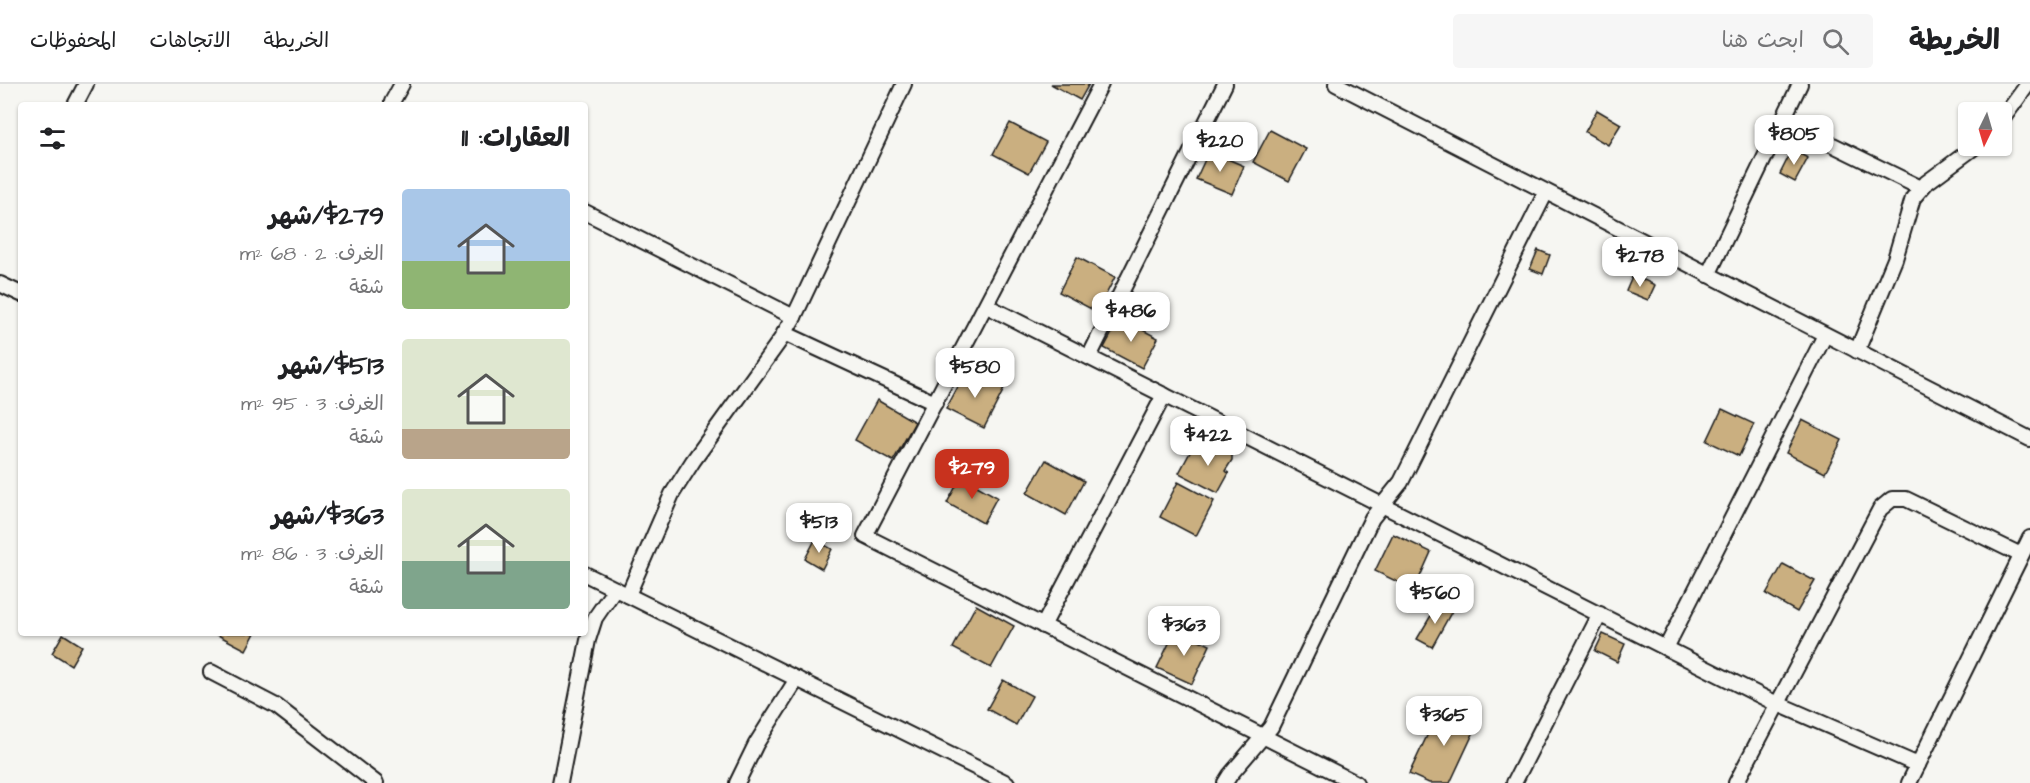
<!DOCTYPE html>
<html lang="ar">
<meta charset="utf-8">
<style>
:root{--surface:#fff;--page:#f6f6f6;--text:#202124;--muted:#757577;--line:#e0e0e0;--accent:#c8321e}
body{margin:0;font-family:"Architects Daughter","Playpen Sans Arabic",sans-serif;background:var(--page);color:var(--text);direction:rtl;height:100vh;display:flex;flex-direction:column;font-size:22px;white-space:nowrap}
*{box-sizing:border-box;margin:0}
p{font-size:20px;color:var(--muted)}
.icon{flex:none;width:33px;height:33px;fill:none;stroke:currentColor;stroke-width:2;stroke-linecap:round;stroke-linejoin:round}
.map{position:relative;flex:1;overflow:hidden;direction:ltr}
.drawer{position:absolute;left:18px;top:18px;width:570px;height:534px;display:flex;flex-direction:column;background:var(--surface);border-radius:6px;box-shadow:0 2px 4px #0004;direction:rtl}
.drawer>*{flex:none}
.needle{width:39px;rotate:185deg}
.fabs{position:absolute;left:1958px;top:18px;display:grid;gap:12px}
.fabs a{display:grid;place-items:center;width:54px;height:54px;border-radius:6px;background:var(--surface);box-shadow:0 2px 4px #0004;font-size:30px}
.price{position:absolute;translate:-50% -51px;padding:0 14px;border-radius:12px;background:#fff;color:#222;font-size:20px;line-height:39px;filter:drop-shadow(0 2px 3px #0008)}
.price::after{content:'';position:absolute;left:50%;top:36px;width:18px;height:14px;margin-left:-9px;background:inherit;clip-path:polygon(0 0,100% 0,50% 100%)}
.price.current{background:var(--accent);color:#fff}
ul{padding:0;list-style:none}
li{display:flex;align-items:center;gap:18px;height:150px;padding:0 18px}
li span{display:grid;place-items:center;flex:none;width:168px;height:120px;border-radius:6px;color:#555}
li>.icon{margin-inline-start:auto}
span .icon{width:72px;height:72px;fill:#fffc;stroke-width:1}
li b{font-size:26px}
h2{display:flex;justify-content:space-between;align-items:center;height:72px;padding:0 18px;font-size:26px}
header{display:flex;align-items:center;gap:36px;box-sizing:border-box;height:84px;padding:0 30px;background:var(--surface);border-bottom:2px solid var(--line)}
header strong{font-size:28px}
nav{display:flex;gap:33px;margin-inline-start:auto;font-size:21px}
.search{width:420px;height:54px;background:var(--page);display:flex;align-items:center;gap:15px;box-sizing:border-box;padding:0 21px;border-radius:6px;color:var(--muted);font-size:22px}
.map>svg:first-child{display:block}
.building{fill:#caaf80;stroke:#1c1c1c;stroke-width:1.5}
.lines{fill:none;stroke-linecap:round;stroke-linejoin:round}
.minor-casing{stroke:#1c1c1c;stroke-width:18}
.minor{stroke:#f6f6f2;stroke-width:14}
</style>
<header>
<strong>الخريطة</strong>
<div class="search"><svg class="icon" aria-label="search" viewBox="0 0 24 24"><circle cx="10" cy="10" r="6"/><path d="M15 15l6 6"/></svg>ابحث هنا</div>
<nav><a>الخريطة</a><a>الاتجاهات</a><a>المحفوظات</a></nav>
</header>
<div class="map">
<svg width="2030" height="699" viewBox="0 0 2030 699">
<rect width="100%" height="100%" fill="#f6f6f2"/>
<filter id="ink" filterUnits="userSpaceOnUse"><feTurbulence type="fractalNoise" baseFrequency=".0167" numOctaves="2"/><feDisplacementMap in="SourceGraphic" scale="12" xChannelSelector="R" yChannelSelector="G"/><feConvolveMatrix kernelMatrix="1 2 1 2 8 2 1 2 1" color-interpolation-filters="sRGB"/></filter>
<g filter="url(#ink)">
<g class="building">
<path d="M1051 0H1089L1080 16Z"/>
<path d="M1597 26 1621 40 1608 61 1585 48Z"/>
<path d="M1010 39 1046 58 1029 89 993 70Z"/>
<path d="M1270 46 1306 65 1289 97 1253 78Z"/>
<path d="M1792 66 1808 74 1795 98 1780 90Z"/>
<path d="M1209 67 1244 82 1232 110 1196 95Z"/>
<path d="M1538 166 1550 171 1543 190 1530 185Z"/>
<path d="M1077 173 1115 193 1097 228 1059 208Z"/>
<path d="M1633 191 1655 201 1648 216 1626 207Z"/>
<path d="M1120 234 1158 254 1142 284 1104 264Z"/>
<path d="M967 286 1004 305 984 344 946 325Z"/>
<path d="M877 316 915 338 893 377 855 356Z"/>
<path d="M1722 325 1754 340 1739 372 1707 357Z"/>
<path d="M1802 336 1842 356 1825 389 1786 369Z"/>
<path d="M1194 361 1209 367 1214 363 1221 362 1228 365 1232 370V376L1225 387 1229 389 1218 409 1179 389Z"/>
<path d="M1046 376 1084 397 1066 431 1027 409Z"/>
<path d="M961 393 997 413 983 439 947 419Z"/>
<path d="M1178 398 1214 417 1196 452 1160 433Z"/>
<path d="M1393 450 1431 468 1414 506 1375 487Z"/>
<path d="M815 456 832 465 822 485 805 475Z"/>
<path d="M1783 480 1815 497 1797 528 1766 510Z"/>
<path d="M1439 518 1453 525 1432 563 1417 555Z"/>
<path d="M976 521 1014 542 991 584 953 564Z"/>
<path d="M1176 545 1210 561 1192 600 1157 584Z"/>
<path d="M214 549H255L246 566Z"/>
<path d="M63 550 82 562 71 581 52 569Z"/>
<path d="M1603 550 1625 560 1617 578 1595 567Z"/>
<path d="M1003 596 1032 612 1016 641 987 625Z"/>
<path d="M1441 622 1478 639 1450 699H1429L1409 690Z"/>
</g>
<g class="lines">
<defs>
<g id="minor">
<path d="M1101 0 865 452 1356 699"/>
<path d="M1336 0 2030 355"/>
<path d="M75 21 86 0"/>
<path d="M393 21 392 18 402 0"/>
<path d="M1782 36 1921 104"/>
<path d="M2001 37 2028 0"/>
<path d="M585 128 794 233"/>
<path d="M1708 191 1800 0"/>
<path d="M0 200 21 210"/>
<path d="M987 222 1769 616 1918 681"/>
<path d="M784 249 935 319"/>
<path d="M1857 267 1895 175 1913 114 1926 99 1976 62"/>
<path d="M1089 273 1225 0"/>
<path d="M585 490 1007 699"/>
<path d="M628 511 672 410 693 377 781 255 794 233 904 0"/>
<path d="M1043 542 1164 311"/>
<path d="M1666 564 1825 251"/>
<path d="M211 588 276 622 376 699"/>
<path d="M560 699 588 556 595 534 615 505"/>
<path d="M737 699 756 660 797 595"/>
<path d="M1225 699 1230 691 1271 643 1372 434 1401 398 1546 108"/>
<path d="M1514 699 1600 530"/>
<path d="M1736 699 1880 425 1892 415H1906L2021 471"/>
<path d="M1909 699 2030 454"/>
</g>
</defs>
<use href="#minor" class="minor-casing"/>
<use href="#minor" class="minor"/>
</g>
</g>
</svg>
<div class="fabs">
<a><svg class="needle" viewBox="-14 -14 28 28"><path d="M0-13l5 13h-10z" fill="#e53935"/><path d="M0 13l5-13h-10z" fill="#757577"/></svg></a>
</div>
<b class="price" style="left:1794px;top:82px">$805</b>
<b class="price" style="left:1220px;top:89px">$220</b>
<b class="price" style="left:1640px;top:204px">$278</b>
<b class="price" style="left:1131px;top:259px">$486</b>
<b class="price" style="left:975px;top:315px">$580</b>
<b class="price" style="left:1208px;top:383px">$422</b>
<b class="price current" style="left:972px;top:416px">$279</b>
<b class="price" style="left:819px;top:470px">$513</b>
<b class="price" style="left:1435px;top:541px">$560</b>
<b class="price" style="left:1184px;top:573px">$363</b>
<b class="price" style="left:1444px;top:663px">$365</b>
<section class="drawer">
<h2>العقارات: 11<svg class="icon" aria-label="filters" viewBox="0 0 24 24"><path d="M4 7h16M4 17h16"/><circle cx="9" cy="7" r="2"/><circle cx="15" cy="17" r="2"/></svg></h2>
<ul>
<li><span style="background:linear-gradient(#a9c7e8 60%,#8fb573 0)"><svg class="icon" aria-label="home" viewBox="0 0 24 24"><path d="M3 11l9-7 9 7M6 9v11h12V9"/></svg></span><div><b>$279/شهر</b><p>الغرف: 2 · 68 m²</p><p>شقة</p></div></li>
<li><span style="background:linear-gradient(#dfe7d0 75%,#b9a48a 0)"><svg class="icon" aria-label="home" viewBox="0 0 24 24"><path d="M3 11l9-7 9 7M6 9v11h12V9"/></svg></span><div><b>$513/شهر</b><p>الغرف: 3 · 95 m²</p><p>شقة</p></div></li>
<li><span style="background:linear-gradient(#dfe7d0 60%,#7fa58c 0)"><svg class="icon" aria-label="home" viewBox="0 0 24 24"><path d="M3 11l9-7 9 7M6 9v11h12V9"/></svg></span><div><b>$363/شهر</b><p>الغرف: 3 · 86 m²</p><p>شقة</p></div></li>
</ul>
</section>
</div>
